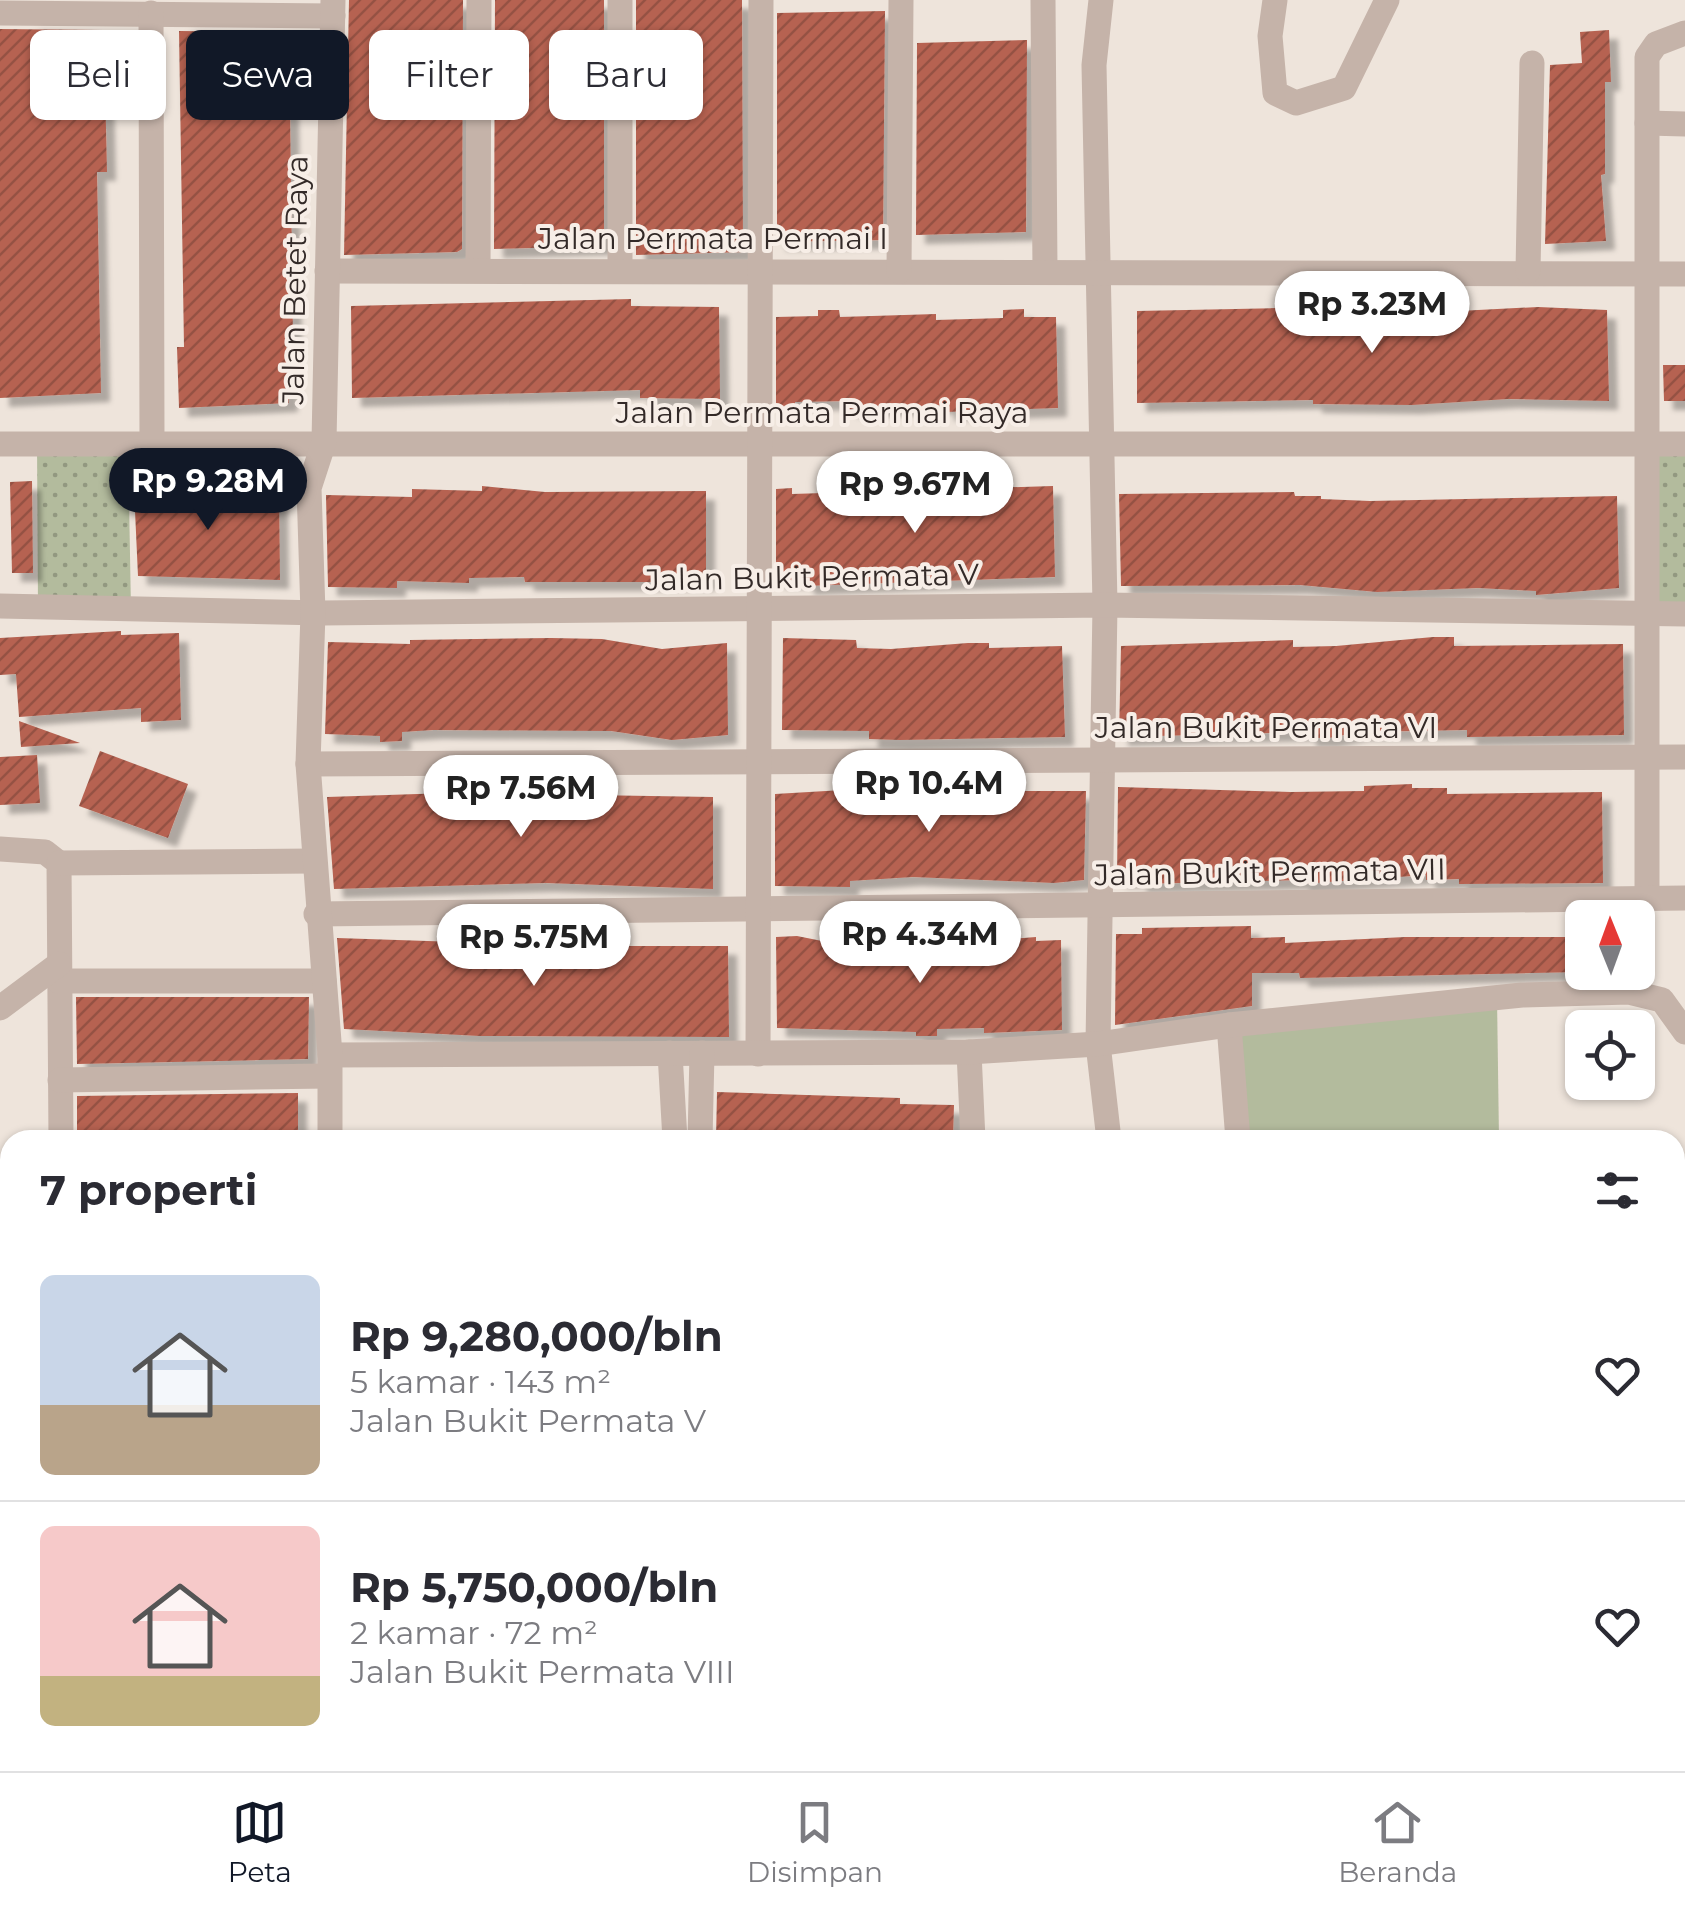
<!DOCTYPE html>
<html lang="id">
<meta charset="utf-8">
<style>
:root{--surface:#fff;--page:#f7f7f7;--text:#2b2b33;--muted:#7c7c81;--line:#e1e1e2;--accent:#111827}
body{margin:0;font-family:Montserrat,sans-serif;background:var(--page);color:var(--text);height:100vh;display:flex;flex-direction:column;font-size:38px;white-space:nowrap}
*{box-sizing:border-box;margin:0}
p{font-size:32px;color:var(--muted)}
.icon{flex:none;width:55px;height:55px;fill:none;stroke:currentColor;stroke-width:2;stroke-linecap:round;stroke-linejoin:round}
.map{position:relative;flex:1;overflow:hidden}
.sheet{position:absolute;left:0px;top:1130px;width:1685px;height:642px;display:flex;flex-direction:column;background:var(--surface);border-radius:30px 30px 0 0;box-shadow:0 2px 8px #0004}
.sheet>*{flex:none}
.banner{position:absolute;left:30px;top:30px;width:1000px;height:90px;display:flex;gap:20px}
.needle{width:65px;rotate:359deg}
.tools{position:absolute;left:1565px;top:900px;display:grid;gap:20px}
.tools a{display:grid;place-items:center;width:90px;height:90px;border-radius:15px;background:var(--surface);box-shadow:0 2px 8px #0004;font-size:50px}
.price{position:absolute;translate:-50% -85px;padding:0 22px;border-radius:35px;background:#fff;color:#222;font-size:32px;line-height:65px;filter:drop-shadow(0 2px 5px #0008)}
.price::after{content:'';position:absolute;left:50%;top:60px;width:30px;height:22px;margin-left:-15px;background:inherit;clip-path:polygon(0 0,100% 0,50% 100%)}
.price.active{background:var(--accent);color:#fff}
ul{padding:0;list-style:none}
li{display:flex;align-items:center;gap:30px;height:250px;padding:0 40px}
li+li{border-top:2px solid var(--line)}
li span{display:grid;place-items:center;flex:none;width:280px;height:200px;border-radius:15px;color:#555}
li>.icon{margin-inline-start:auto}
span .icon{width:120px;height:120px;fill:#fffc;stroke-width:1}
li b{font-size:42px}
h2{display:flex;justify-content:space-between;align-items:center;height:120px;padding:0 40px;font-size:42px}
.tag{padding:0 35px;border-radius:15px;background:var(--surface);box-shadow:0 2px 8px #0004;font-size:35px;line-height:90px}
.tag.active{background:var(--accent);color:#fff}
.tab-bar{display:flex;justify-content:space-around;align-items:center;height:140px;border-top:2px solid var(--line);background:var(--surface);font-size:28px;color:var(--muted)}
.tab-bar a{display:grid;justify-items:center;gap:5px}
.tab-bar .active{color:var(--accent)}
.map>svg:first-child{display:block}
.grass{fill:#b3bb9d}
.park{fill:url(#park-dots)}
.building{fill:url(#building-hatch);filter:url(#shadow)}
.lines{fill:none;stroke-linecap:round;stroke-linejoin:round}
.minor{stroke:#c5b3a9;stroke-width:25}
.labels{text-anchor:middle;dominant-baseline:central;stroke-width:8;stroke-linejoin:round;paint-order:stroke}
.street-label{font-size:30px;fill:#332a28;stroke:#f7eee7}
</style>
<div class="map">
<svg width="1685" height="1771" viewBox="0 0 1685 1771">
<defs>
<pattern id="park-dots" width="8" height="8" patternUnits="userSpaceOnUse" patternTransform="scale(2.5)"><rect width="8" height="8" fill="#b3bb9d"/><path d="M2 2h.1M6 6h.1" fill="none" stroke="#929880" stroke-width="1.8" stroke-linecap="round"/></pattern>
<pattern id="building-hatch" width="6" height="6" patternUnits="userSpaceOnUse" patternTransform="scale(2.5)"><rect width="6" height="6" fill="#b66251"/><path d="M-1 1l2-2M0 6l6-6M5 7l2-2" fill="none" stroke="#955143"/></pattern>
<filter id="shadow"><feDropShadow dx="9" dy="9" stdDeviation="2.5" flood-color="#0004"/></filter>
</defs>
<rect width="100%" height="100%" fill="#eee4db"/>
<path class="grass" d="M1497 997 1499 1140H1236L1223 1026Z"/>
<g class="park">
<path d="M128 442 131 610 38 607 37 443Z"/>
<path d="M1685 444V614L1646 613 1644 445Z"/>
</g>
<g class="building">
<path d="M349 0H463L462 249 457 252 344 255Z"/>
<path d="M495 0H604V246L494 249Z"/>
<path d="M636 0H742L743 252 636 255Z"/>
<path d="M885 11 883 240 777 242V13Z"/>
<path d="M0 29 103 30 108 85H105L107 172H97L101 393 0 398Z"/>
<path d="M1609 30 1611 82H1605V174L1601 175 1606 241 1545 244 1550 65 1582 63 1580 32Z"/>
<path d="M179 31 289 32 293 338H286L289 403 179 408 177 347H184Z"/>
<path d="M1027 40 1026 232 916 235 917 43Z"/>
<path d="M631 299V306L719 307 720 399 640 398V390L352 398 351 306Z"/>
<path d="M1538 307 1607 310 1609 401 1508 399 1412 405 1313 404V400L1137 403V311L1279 308 1401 314Z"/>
<path d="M1024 309V317H1056L1058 408 945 412V405L849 409 848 401 795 402V408H776V317L818 316V310H839L840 317 936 314V320L1003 318V310Z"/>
<path d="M1663 365H1685V401H1664Z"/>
<path d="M32 481 33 573H12L10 482Z"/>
<path d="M182 483V489H279L280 580 138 576 134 489Z"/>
<path d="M482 486 545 492 706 491V582H525L524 577 469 578V583L397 581V588L328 587 326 495 412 497V489L482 491Z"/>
<path d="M1053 486 1055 577 805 586V580H776V489L792 488V494Z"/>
<path d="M1294 492 1295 496H1321V499L1370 501 1617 496 1619 588 1536 595V591L1478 588 1377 592 1300 585 1121 586 1119 494Z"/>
<path d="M121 631V635L179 633 181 720 141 722V708L19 717 16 674 0 675V638Z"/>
<path d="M1433 637H1454V646L1623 644 1624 735 1467 737V730L1359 732 1329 738H1307V732L1119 737 1121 646 1293 640V647L1336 646Z"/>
<path d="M551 638 602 639 662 649 727 643 728 735 672 740 611 731 433 730 402 732V741L380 742V736L325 734 328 642 410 644V640Z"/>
<path d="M783 638 856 640 857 648 891 649 968 643H989V648L1062 646 1065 737 900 740 869 739V731L782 730Z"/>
<path d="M19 721 80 743 21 747Z"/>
<path d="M100 751 188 784 168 838 79 806Z"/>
<path d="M37 755 40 803 0 805V757Z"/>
<path d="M945 784 1008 787V791H1086L1084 880 1054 883 913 877 850 881V887L775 886V794Z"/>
<path d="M1412 784V788H1447V794L1602 792 1603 883 1459 884V879L1426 880V875L1300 884V880L1138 884V879H1117L1118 787 1291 792 1364 791V786Z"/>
<path d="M500 785V792L526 794 713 797V889L546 883 334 889 327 797 478 792V786Z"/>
<path d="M1251 926V938L1285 937V943L1405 937H1582V972L1300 978 1299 973H1252V1006L1115 1025 1116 934H1142V928Z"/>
<path d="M797 936 827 942 905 941V946L949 945V937L971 936V942L1036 937V941L1061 940 1062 1030 984 1033V1028L937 1029V1036H916V1032L777 1028 776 937Z"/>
<path d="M337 938 575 946H728L729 1037 480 1036 344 1029Z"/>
<path d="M76 997H309L308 1059 77 1064Z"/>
<path d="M717 1092 900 1098V1104L954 1105 953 1137 716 1140Z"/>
<path d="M298 1093V1140H77V1096Z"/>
</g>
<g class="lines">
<g class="minor">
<path d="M620 0V270"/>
<path d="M1043 0 1045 271"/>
<path d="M1101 0 1094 65 1105 605 1098 1044 1109 1140"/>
<path d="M1275 0 1270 36 1275 93 1296 103 1344 88 1387 0"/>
<path d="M0 13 333 16"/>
<path d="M151 13 152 442"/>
<path d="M1647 123 1685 124"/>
<path d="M478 270 479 0"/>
<path d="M327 271 1685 274"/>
<path d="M899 271 901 0"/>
<path d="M1528 271 1532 63"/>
<path d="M0 444H1685"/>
<path d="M0 606 322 613 1105 605 1685 614"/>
<path d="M308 764 1685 757"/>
<path d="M0 849 45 852 59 863 61 1140"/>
<path d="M59 863 314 861"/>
<path d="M1647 900V57L1656 44 1685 33"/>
<path d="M316 914 1685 898"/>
<path d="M58 981H324"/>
<path d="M0 1008 59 964"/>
<path d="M1229 1025 1238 1140"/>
<path d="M969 1052 973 1140"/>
<path d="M670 1053 675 1140"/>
<path d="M758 1054 761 0"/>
<path d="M330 1055 969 1052 1098 1044 1229 1025 1522 995 1629 992 1662 1000 1685 1032"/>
<path d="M60 1080 329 1076"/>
<path d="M330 1140V1055L308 764 313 613 309 488 324 442 333 0"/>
<path d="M700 1140 702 1053"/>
<path d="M1675 1266H1685"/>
<path d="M0 1551 10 1550"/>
<path d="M1675 1613 1685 1614"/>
<path d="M0 1672H10"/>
<path d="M536 1762 539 1771"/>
<path d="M39 1771 40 1762"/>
<path d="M351 1771V1762"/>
<path d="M1329 1771 1330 1762"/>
<path d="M1462 1771 1463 1762"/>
</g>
</g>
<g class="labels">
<g class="street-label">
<text x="713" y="238">Jalan Permata Permai I</text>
<text transform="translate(295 280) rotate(-89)">Jalan Betet Raya</text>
<text x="822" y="412">Jalan Permata Permai Raya</text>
<text transform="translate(812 577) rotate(-1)">Jalan Bukit Permata V</text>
<text x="1266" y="727">Jalan Bukit Permata VI</text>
<text transform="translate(1270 872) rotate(-1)">Jalan Bukit Permata VII</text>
</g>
</g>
</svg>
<div class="tools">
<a><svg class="needle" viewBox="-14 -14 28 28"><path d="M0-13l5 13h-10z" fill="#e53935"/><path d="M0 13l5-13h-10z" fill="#7c7c81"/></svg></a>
<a><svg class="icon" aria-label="locate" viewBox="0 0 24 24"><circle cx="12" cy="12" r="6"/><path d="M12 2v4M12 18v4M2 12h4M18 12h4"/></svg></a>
</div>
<b class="price" style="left:1372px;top:356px">Rp 3.23M</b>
<b class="price active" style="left:208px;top:533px">Rp 9.28M</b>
<b class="price" style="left:915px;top:536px">Rp 9.67M</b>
<b class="price" style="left:929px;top:835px">Rp 10.4M</b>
<b class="price" style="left:521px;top:840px">Rp 7.56M</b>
<b class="price" style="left:920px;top:986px">Rp 4.34M</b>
<b class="price" style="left:534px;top:989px">Rp 5.75M</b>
<div class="banner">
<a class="tag">Beli</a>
<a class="tag active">Sewa</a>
<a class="tag">Filter</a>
<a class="tag">Baru</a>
</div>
<section class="sheet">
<h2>7 properti<svg class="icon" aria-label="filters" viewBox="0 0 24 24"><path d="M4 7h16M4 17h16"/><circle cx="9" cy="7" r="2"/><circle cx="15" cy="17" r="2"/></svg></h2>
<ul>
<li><span style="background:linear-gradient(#c9d6e8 65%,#b9a48a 0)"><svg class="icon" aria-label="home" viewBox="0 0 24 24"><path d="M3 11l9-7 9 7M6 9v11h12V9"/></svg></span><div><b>Rp 9,280,000/bln</b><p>5 kamar · 143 m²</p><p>Jalan Bukit Permata V</p></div><svg class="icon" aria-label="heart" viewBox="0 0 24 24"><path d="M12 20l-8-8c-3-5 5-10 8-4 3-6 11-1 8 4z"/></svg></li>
<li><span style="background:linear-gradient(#f6c9c9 75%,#c2b280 0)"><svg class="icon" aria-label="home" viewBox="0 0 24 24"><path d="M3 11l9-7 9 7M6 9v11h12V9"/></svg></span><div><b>Rp 5,750,000/bln</b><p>2 kamar · 72 m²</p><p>Jalan Bukit Permata VIII</p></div><svg class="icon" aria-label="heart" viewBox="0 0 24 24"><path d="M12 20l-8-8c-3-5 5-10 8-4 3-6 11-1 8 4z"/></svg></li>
</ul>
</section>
</div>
<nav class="tab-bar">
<a class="active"><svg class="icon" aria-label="map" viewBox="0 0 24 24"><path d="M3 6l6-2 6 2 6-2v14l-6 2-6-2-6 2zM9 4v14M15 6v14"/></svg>Peta</a>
<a><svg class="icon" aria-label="saved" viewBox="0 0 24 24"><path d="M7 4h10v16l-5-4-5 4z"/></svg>Disimpan</a>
<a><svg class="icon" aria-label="home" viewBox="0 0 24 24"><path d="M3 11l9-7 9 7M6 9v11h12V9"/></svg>Beranda</a>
</nav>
